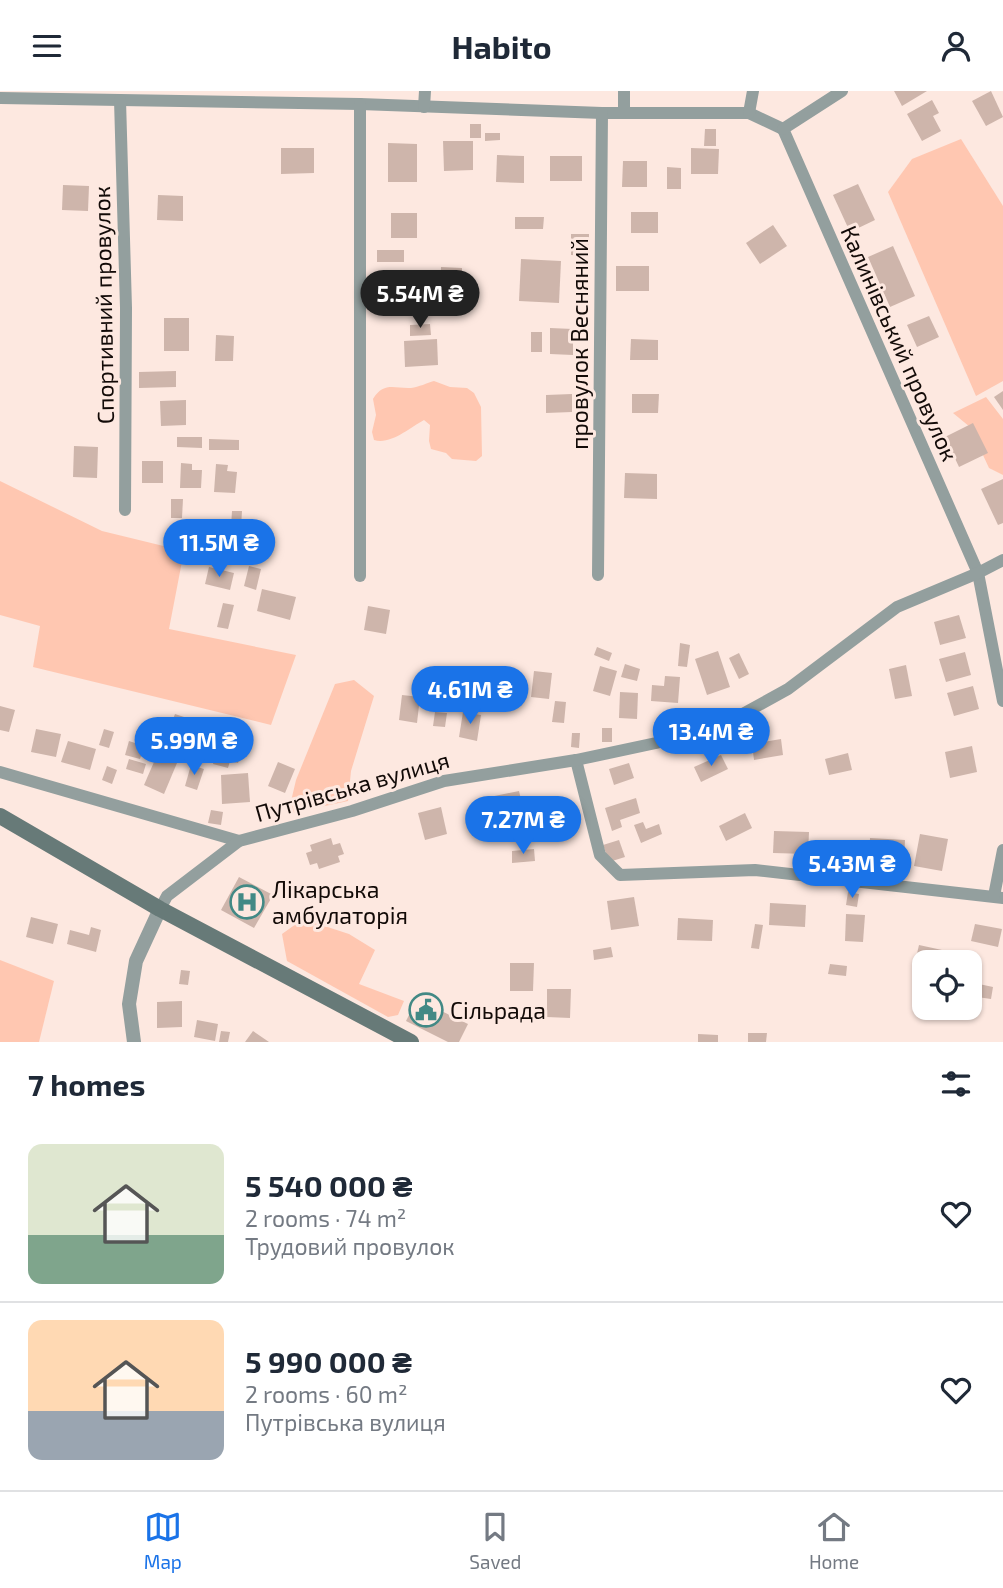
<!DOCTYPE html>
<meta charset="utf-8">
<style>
:root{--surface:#fff;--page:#f6f6f7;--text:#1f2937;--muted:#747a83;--line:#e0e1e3;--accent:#1a73e8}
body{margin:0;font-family:"Exo 2",sans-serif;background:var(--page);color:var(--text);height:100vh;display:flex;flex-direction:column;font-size:26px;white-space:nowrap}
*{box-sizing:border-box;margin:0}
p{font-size:23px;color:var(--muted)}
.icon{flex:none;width:38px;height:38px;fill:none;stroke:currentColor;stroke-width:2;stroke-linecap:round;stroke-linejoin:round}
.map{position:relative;height:951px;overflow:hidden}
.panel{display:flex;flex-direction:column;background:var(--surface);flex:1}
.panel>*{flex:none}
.tools{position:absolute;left:912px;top:859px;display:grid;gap:14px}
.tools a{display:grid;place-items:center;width:70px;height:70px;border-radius:14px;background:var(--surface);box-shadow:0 2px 5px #0004;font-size:35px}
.price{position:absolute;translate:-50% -60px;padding:0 16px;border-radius:24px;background:var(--accent);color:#fff;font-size:23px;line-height:46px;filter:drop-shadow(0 2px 4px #0008)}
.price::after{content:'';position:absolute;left:50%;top:42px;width:21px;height:16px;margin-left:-10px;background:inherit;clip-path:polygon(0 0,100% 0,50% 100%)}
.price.selected{background:#222;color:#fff}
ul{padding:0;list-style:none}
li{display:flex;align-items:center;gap:21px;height:175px;padding:0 28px}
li+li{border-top:2px solid var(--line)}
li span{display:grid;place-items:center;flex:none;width:196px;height:140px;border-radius:14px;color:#555}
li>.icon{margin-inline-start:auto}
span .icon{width:84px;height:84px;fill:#fffc;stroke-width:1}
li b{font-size:30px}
h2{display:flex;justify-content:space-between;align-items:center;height:84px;padding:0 28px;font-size:30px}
header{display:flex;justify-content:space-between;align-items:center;height:91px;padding:0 28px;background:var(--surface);font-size:32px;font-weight:700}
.tab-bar{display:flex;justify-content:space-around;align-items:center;height:98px;border-top:2px solid var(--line);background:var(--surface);font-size:19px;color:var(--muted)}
.tab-bar a{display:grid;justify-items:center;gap:4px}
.tab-bar .selected{color:var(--accent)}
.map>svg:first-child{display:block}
.green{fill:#ffc7b1}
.building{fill:#ceb5ab}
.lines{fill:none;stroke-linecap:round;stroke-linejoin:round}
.minor{stroke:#939f9e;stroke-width:12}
.tertiary{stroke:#939f9e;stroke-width:14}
.secondary{stroke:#677a78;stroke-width:16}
.labels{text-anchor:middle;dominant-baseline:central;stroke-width:6;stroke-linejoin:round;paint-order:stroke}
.street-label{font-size:23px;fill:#120a07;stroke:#fde8e0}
.poi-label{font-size:23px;fill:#120a07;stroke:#fde8e0;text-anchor:start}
</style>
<header><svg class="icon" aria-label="menu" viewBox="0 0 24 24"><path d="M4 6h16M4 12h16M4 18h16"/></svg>Habito<svg class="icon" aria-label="person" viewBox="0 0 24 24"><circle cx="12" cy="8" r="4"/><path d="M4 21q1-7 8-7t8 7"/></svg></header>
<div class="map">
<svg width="1003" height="951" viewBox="0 0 1003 951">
<rect width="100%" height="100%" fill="#fde8e0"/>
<g class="green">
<path d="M961 48 1003 115V290L976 305 888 101 912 68Z"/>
<path d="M434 290 450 296 467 297 474 302 481 316 482 365 476 370 452 368 446 362 431 358 429 350 430 334 424 329C409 337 391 354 374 349L372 341 376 324 373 308C384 290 395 298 411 297 419 296 427 292 434 290Z"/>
<path d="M986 306 1003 328V384L989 377 970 336 953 322Z"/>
<path d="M0 390 102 440 184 460 169 538 296 564 271 634 33 576 40 535 0 524Z"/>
<path d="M354 589 374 605 351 680 348 710 288 723 296 689 335 593Z"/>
<path d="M303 828 349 843 375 859 359 893 404 910 398 924 388 926 287 870 282 843Z"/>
<path d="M0 869 54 890 39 951H0Z"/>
</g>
<g class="building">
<path d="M894 0H927L902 15Z"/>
<path d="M991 0 1003 26 986 35 972 10Z"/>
<path d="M932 9 939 22 933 25 941 40 922 50 907 23Z"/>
<rect x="470" y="33" width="11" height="14"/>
<path d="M705 38H716V55H704Z"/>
<path d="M485 42H500V49L485 50Z"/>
<path d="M443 50H473V79L444 80Z"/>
<path d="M388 52 417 53V91H388Z"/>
<path d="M281 57H314V82L281 83Z"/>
<path d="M691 57 719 58 718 83H691Z"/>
<path d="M497 64 524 65V92L496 91Z"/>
<rect x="550" y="65" width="32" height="25"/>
<path d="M623 70H647V96H622Z"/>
<path d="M667 76 681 77V98H667Z"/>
<path d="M858 93 875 129 850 141 833 104Z"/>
<path d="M63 94 89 95 88 120 62 119Z"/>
<path d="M158 104 183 105V130L157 129Z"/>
<rect x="631" y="121" width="27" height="21"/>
<rect x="391" y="122" width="26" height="25"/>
<path d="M515 126H544L543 138H515Z"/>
<path d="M773 134 787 155 760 173 746 152Z"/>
<path d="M571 143H589V165L571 164Z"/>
<path d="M893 155 915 205 890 216 868 166Z"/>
<rect x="377" y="159" width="27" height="12"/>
<path d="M521 168 561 170 559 212 519 210Z"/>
<rect x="616" y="175" width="33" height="25"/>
<path d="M441 176 462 177V203L440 202Z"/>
<path d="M387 185 413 186V211L387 210Z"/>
<path d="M929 225 939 246 917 256 907 234Z"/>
<rect x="164" y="227" width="25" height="33"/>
<path d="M430 233 431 244 410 245V234Z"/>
<path d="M550 237 573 238V264L550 263Z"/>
<rect x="531" y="241" width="11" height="20"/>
<path d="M216 244 234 245 233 270H215Z"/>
<path d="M437 248 438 274 405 276 404 250Z"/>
<path d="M631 248 658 249V269H630Z"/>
<path d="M176 280V296L139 297V281Z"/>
<path d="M1003 300V319L994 306Z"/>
<path d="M572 303V321L546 322V304Z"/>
<path d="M632 303H659L658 322H632Z"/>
<path d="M186 309V334L161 335 160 310Z"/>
<path d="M973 332 988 362 959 376 945 346Z"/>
<path d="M177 346H202V357L177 356Z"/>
<path d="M209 348 239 349V359H209Z"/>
<path d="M74 355 98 356 97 387 73 386Z"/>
<rect x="142" y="370" width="21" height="22"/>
<path d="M181 372 192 373V379H202L201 397H180Z"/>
<path d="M216 373 228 374 227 380 237 381 235 402 214 401Z"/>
<path d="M625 382 657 383V408L624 407Z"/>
<path d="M1003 388V432L998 434 981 398Z"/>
<path d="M171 408H183L182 427H171Z"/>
<path d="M232 420H242L241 437 231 436Z"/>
<path d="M249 475 261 478 256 499 244 495Z"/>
<path d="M209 476 234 482 230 499 205 493Z"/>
<path d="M262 498 296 506 290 529 257 520Z"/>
<path d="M223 512 234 514 228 538 217 536Z"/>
<path d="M368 515 390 519 386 543 364 539Z"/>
<path d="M959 524 966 547 940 554 934 531Z"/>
<path d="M680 552 690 554 687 576 678 575Z"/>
<path d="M597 556 612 562 609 570 594 564Z"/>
<path d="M718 560 730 596 707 604 695 568Z"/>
<path d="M965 561 971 584 946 591 939 568Z"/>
<path d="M739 562 749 583 739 588 729 567Z"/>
<path d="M625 573 640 578 637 590 621 586Z"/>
<path d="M906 574 912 605 895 608 889 578Z"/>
<path d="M600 575 617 580 610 605 593 600Z"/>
<path d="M534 580 552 582 549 608 531 606Z"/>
<path d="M665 585 680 586 678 612 651 610 652 594 664 595Z"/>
<path d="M973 595 979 618 954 625 947 602Z"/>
<path d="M620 601 638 602 637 628 619 627Z"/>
<path d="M402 604 420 606 417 632 399 629Z"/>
<path d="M555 610 566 611 564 632 552 631Z"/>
<path d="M0 615 15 619 9 641 0 639Z"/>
<path d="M435 621 447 622 445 636 433 635Z"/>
<path d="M463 621 481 624 477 650 459 646Z"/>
<path d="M175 623 184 626 178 645 168 642Z"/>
<rect x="602" y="637" width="10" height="14"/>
<path d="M36 638 61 643 56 666 31 661Z"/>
<path d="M104 638 114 641 109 657 99 654Z"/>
<path d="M223 640 238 644 234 657 242 659 238 672 230 670 228 677 213 673Z"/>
<path d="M572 642H580L579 657 571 656Z"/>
<path d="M781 648 783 664 754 669 752 653Z"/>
<path d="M68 650 96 658 90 679 61 671Z"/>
<path d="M129 650 144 655 140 668 125 664Z"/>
<path d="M972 655 977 681 950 687 945 661Z"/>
<path d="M848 662 852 679 829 684 825 668Z"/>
<path d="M157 664 177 672 164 703 144 694Z"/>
<path d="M721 664 728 678 701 691 694 676Z"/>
<path d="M129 668 146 673 143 683 126 678Z"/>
<path d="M278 671 295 678 285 702 268 695Z"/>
<path d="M629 672 634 687 614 694 609 678Z"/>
<path d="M191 674 204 678 197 699 185 695Z"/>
<path d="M107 675 117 679 112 693 102 689Z"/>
<path d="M248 682 250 711 222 713 221 684Z"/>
<path d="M519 700 524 721 489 729 485 707Z"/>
<path d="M636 707 640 722 620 729 622 736 612 740 605 717Z"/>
<path d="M441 716 447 743 425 749 418 722Z"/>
<path d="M211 719 223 721 221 734 208 732Z"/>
<path d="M745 722 752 737 726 750 719 735Z"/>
<path d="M643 731 646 738 659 733 662 743 641 752 634 734Z"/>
<path d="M774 740 809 741 808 763 773 762Z"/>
<path d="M920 743 948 748 942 780 914 775Z"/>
<path d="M331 747 333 754 340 752 344 763 338 765 340 771 319 778 317 772 310 774 306 762 312 760 310 754Z"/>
<path d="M870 747 905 749 904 771 869 769Z"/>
<path d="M619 749 625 766 609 771 603 754Z"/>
<path d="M534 758 535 770 512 772V760Z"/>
<path d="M239 786 273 804 254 837 221 819Z"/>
<path d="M848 801 859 803 857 816 846 814Z"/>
<path d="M634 806 639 835 611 839 607 810Z"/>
<path d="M770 812 806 814 805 836 769 834Z"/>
<path d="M846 823 865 824 863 851 845 850Z"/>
<path d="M31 826 58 833 53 853 26 846Z"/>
<path d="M678 827 713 829 712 850 677 849Z"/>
<path d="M755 833 763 834 759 858 751 857Z"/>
<path d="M975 833 1002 838 998 856 971 850Z"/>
<path d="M91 836 101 839 96 861 67 853 70 839 89 844Z"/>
<path d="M919 854 942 859 939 872 915 871Z"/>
<path d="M611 856 613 866 594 869 593 859Z"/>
<path d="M510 872H534L533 900H510Z"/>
<path d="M830 873 847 875 846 885 828 883Z"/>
<path d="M181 879 190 880 188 894 179 893Z"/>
<path d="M913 883 924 885 922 893 912 892Z"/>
<path d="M979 893 993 896 991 908 977 906Z"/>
<path d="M547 898H571L570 927 547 926Z"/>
<path d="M417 908 468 933 459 951H448L406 930Z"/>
<path d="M182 910V936L157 937V911Z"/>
<path d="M197 929 218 933 215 950 194 946Z"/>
<path d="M221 940 230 941 228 951H219Z"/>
<path d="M253 940 269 951H245Z"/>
<path d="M748 942H767L766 951H748Z"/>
<path d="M698 943 718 944V951H698Z"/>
</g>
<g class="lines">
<g class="minor">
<path d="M624 0V22"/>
<path d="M0 7 360 13 602 22H749L783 38"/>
<path d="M120 9 126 217 125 419"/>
<path d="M424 16 425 0"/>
<path d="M749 22 753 0"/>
<path d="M783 38 978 482 1003 610"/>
<path d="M783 38 842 0"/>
<path d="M598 484 602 22"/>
<path d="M360 485V13"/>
<path d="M576 669 600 764 620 784 755 779 1003 807"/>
<path d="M0 681 239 750"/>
<path d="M994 805 1003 759"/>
<path d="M160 818 167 805 239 750 352 720 444 690 576 669 656 652 730 630 788 598 897 516 978 482 1003 469"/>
</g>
<path class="tertiary" d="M134 951 129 913 136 870 160 818"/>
<path class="secondary" d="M0 725 160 818 411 951"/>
</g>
<defs>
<symbol id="hospital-ring" viewBox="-11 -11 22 22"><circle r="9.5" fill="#fde8e0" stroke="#428985" stroke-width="1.5"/><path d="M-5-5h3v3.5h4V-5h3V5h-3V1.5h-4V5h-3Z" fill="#428985"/></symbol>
<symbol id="civic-ring" viewBox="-11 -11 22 22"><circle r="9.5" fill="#fde8e0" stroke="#428985" stroke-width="1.5"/><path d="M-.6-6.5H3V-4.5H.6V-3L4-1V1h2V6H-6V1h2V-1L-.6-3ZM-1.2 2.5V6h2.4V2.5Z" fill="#428985"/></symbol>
</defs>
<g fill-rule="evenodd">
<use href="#hospital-ring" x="228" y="792" width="38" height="38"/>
<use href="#civic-ring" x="407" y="900" width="38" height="38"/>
</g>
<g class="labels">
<g class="street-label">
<text transform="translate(103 214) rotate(-91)">Спортивний провулок</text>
<text transform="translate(900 252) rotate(66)">Калинівський провулок</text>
<text transform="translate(579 253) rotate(-90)">провулок Весняний</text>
<text transform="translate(352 695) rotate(-16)">Путрівська вулиця</text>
</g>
<g class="poi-label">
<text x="272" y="798">Лікарська<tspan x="272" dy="26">амбулаторія</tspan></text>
<text x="450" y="919">Сільрада</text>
</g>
</g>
</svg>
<div class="tools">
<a><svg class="icon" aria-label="locate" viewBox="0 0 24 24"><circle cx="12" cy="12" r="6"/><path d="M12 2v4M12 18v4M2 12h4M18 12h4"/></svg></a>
</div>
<b class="price selected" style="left:420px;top:239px">5.54M ₴</b>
<b class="price" style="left:219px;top:488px">11.5M ₴</b>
<b class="price" style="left:470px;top:635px">4.61M ₴</b>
<b class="price" style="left:711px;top:677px">13.4M ₴</b>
<b class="price" style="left:194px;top:686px">5.99M ₴</b>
<b class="price" style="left:523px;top:765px">7.27M ₴</b>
<b class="price" style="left:852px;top:809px">5.43M ₴</b>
</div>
<section class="panel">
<h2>7 homes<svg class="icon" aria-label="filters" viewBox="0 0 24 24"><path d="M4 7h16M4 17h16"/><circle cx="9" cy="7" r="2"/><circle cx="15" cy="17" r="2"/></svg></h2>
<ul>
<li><span style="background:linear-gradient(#dfe7d0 65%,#7fa58c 0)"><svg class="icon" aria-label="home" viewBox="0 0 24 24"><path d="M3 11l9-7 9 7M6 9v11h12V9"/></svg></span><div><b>5 540 000 ₴</b><p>2 rooms · 74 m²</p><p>Трудовий провулок</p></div><svg class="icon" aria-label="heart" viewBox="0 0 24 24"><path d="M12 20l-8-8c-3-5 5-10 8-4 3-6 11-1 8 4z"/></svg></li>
<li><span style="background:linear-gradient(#ffd9b3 65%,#9aa5b1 0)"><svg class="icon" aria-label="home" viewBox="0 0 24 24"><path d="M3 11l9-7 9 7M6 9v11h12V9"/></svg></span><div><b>5 990 000 ₴</b><p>2 rooms · 60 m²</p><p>Путрівська вулиця</p></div><svg class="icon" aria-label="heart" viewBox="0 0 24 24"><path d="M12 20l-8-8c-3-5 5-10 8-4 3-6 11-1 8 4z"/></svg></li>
</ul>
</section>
<nav class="tab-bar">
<a class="selected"><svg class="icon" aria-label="map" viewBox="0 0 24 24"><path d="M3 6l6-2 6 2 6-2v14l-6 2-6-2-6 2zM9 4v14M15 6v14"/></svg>Map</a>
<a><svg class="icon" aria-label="saved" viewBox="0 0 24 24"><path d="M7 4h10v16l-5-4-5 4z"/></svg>Saved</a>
<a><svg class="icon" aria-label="home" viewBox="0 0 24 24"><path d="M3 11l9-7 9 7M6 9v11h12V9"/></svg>Home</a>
</nav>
